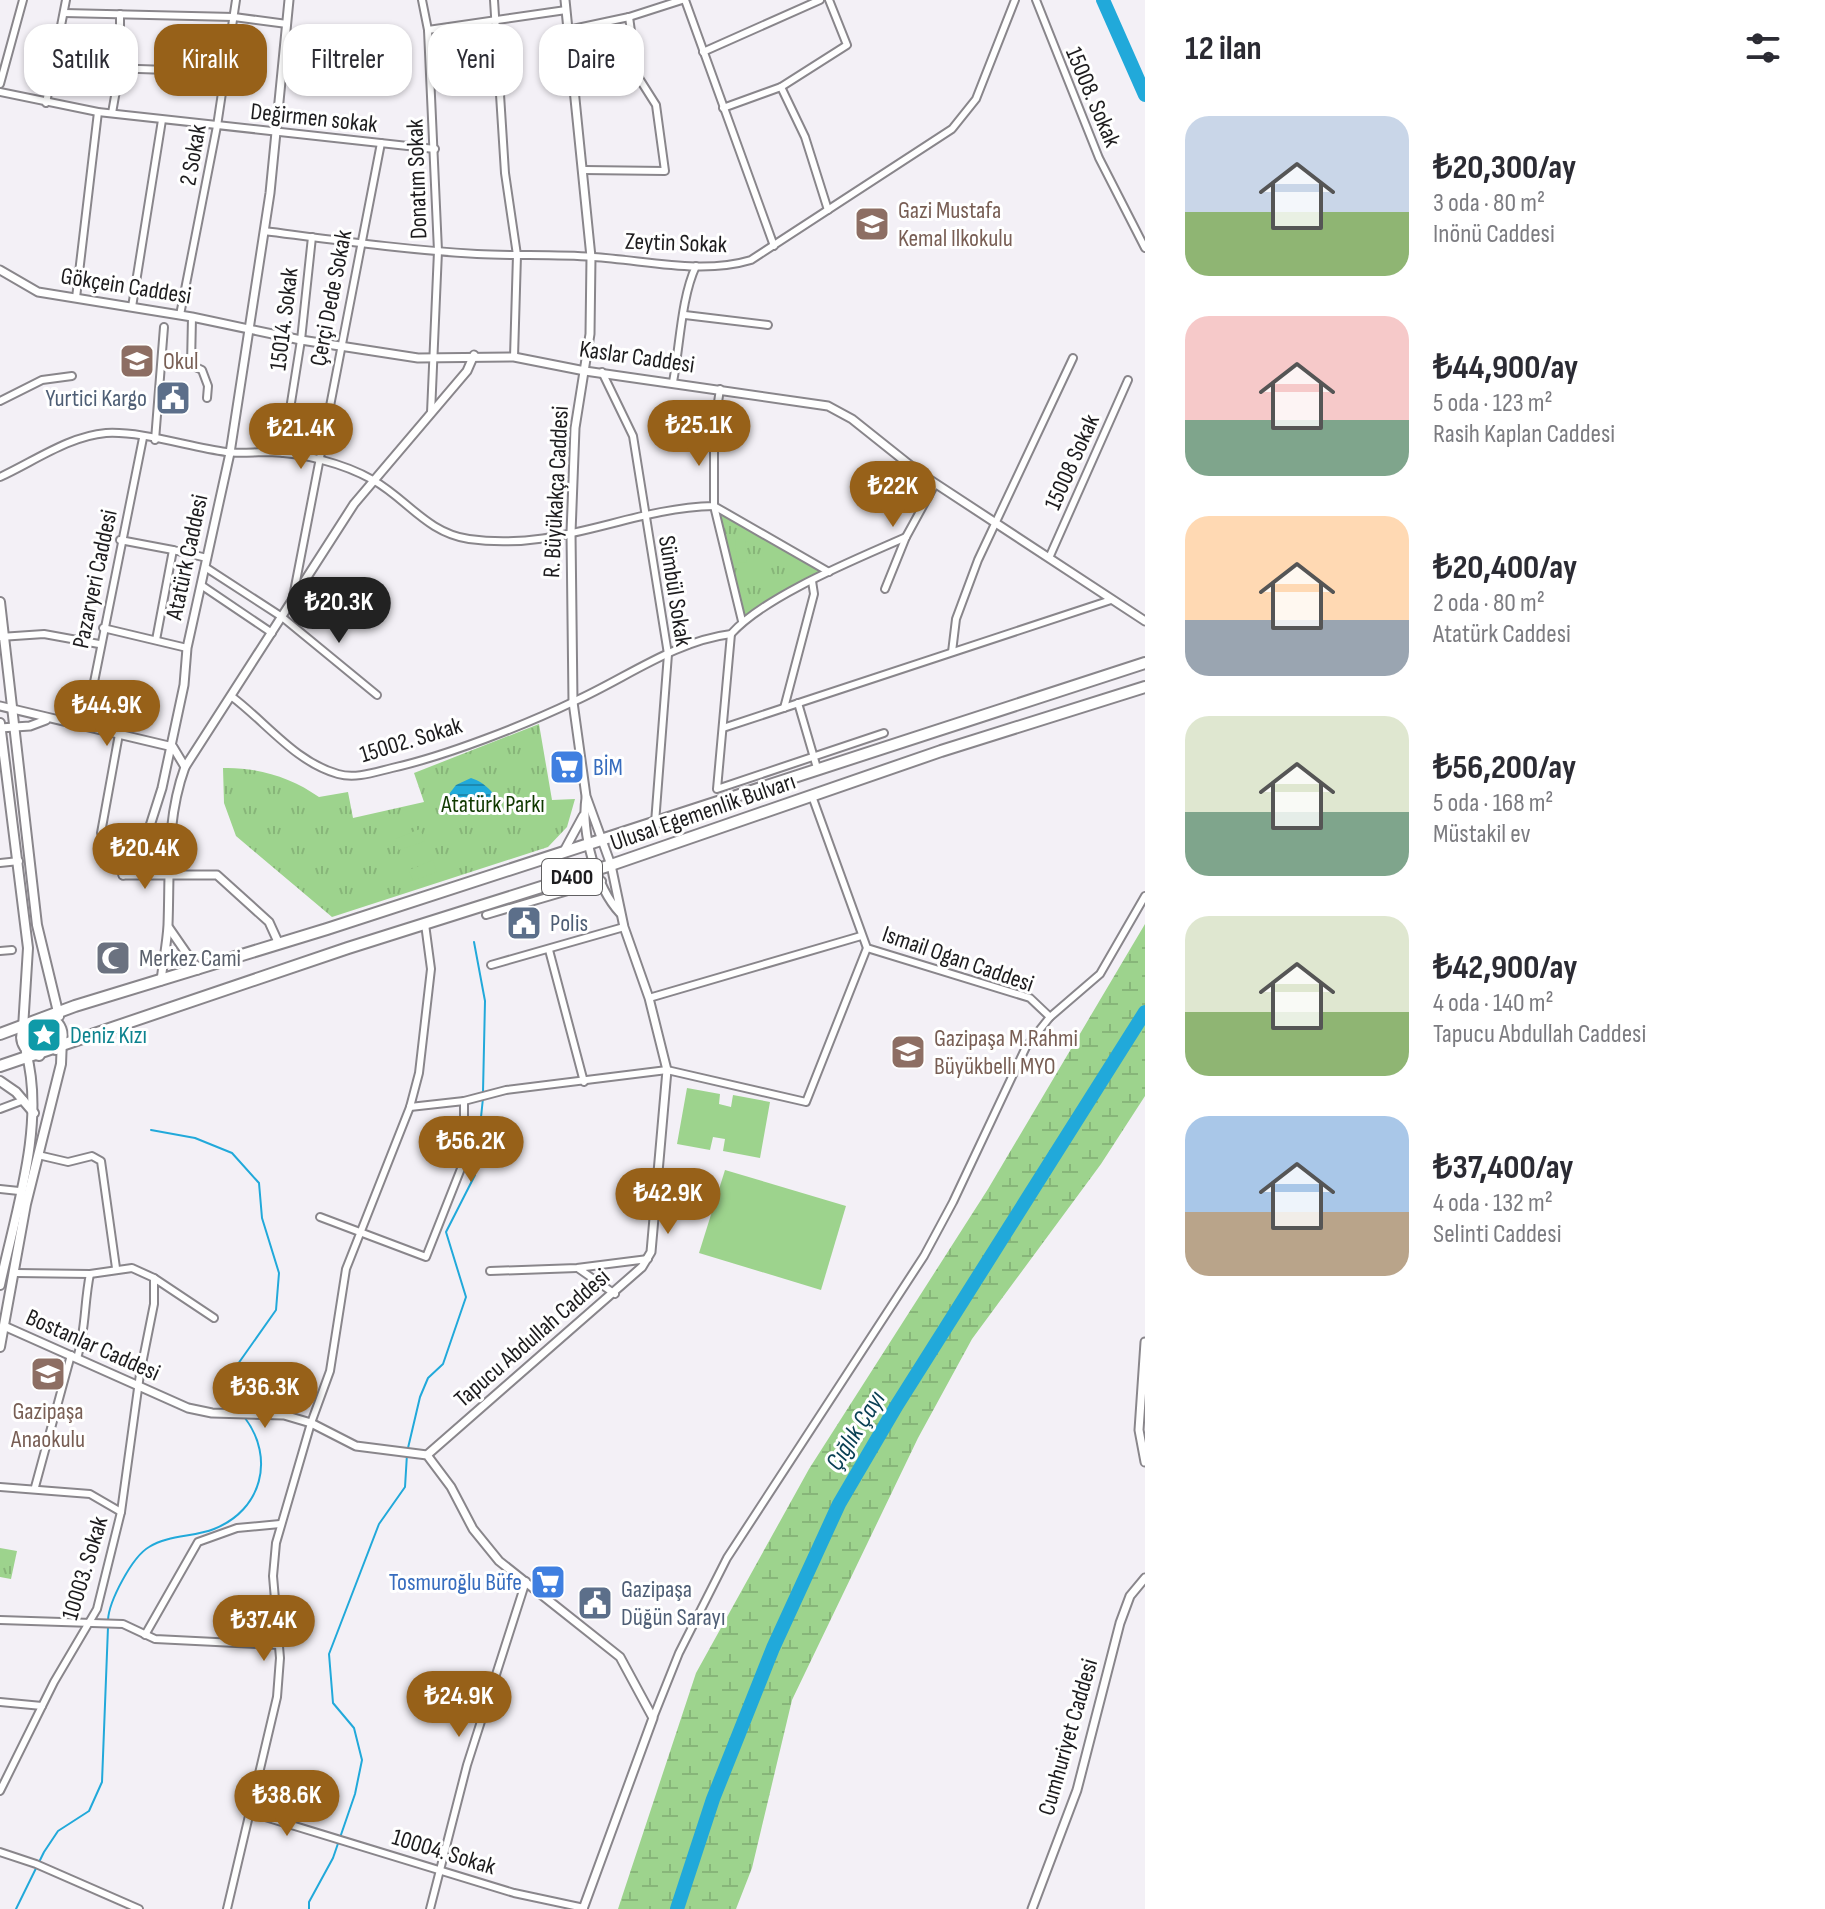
<!DOCTYPE html>
<html lang="tr">
<meta charset="utf-8">
<style>
:root{--surface:#fff;--page:#f7f7f7;--text:#2b2b33;--muted:#7c7c81;--accent:#976119}
body{margin:0;font-family:"Sofia Sans Condensed",sans-serif;background:var(--page);color:var(--text);height:100vh;display:flex;flex-direction:column;font-size:30px;white-space:nowrap}
*{box-sizing:border-box;margin:0}
p{font-size:26px;color:var(--muted)}
.icon{flex:none;width:44px;height:44px;fill:none;stroke:currentColor;stroke-width:2;stroke-linecap:round;stroke-linejoin:round}
.map{position:relative;flex:1;overflow:hidden}
.drawer{display:flex;flex-direction:column;background:var(--surface);width:680px}
.drawer>*{flex:none}
.hud{position:absolute;left:24px;top:24px;width:760px;height:72px;display:flex;gap:16px}
.price{position:absolute;translate:-50% -68px;padding:0 18px;border-radius:28px;background:var(--accent);color:#fff;font-size:26px;line-height:52px;filter:drop-shadow(0 2px 4px #0008)}
.price::after{content:'';position:absolute;left:50%;top:48px;width:24px;height:18px;margin-left:-12px;background:inherit;clip-path:polygon(0 0,100% 0,50% 100%)}
.price.on{background:#222;color:#fff}
ul{padding:0;list-style:none}
li{display:flex;align-items:center;gap:24px;height:200px;padding:0 40px}
li span{display:grid;place-items:center;flex:none;width:224px;height:160px;border-radius:24px;color:#555}
li>.icon{margin-inline-start:auto}
span .icon{width:96px;height:96px;fill:#fffc;stroke-width:1}
li b{font-size:34px}
h2{display:flex;justify-content:space-between;align-items:center;height:96px;padding:0 40px;font-size:34px}
.tag{padding:0 28px;border-radius:24px;background:var(--surface);box-shadow:0 2px 6px #0004;font-size:28px;line-height:72px}
.tag.on{background:var(--accent);color:#fff}
main{display:flex;flex:1;min-height:0}
.map>svg:first-child{display:block}
.grass{fill:url(#grass-tufts)}
.wetland{fill:url(#wetland-marsh)}
.garden{fill:#9dd38d}
.water{fill:url(#water-rules)}
.lines{fill:none;stroke-linecap:round;stroke-linejoin:round}
.stream{stroke:#21a9da;stroke-width:2}
.river{stroke:#21a9da;stroke-width:14}
.minor-casing{stroke:#89868b;stroke-width:10}
.tertiary-casing{stroke:#89868b;stroke-width:11}
.secondary-casing{stroke:#89868b;stroke-width:12}
.trunk-casing{stroke:#89868b;stroke-width:14}
.minor{stroke:#fff;stroke-width:6}
.tertiary{stroke:#fff;stroke-width:7}
.secondary{stroke:#fff;stroke-width:8}
.trunk{stroke:#fff;stroke-width:10}
.labels{text-anchor:middle;dominant-baseline:central;stroke-width:6;stroke-linejoin:round;paint-order:stroke}
.shield{fill:#fff;stroke:#616062;stroke-width:2}
.shield-label{font-size:22px;font-weight:bold;fill:#1d1c1e}
.street-label{font-size:24px;fill:#1d1c1e;stroke:#fff}
.education-label{font-size:24px;fill:#785e54;stroke:#fff;text-anchor:start}
.service-label{font-size:24px;fill:#4e5e75;stroke:#fff;text-anchor:start}
.shop-label{font-size:24px;fill:#366cbe;stroke:#fff;text-anchor:start}
.park-label{font-size:24px;fill:#103900;stroke:#fff}
.worship-label{font-size:24px;fill:#5b616d;stroke:#fff;text-anchor:start}
.culture-label{font-size:24px;fill:#0d838f;stroke:#fff;text-anchor:start}
.water-label{font-size:26px;font-style:italic;fill:#0a4054;stroke:#fff}
</style>
<main>
<div class="map">
<svg width="1145" height="1909" viewBox="0 0 1145 1909">
<defs>
<pattern id="grass-tufts" width="24" height="20" patternUnits="userSpaceOnUse" patternTransform="scale(2)"><rect width="24" height="20" fill="#9dd38d"/><path d="M3 7l-1-3M5 7V3M7 7l1-3M15 17l-1-3M17 17v-4M19 17l1-3" fill="none" stroke="#87b579"/></pattern>
<pattern id="wetland-marsh" width="20" height="14" patternUnits="userSpaceOnUse" patternTransform="scale(2)"><rect width="20" height="14" fill="#9dd38d"/><path d="M1 5h8M5 5V1M11 12h8M15 12V8" fill="none" stroke="#87b579"/></pattern>
<pattern id="water-rules" width="6" height="5" patternUnits="userSpaceOnUse" patternTransform="scale(2)"><rect width="6" height="5" fill="#21a9da"/><path d="M0 2.5h6" fill="none" stroke="#1c89b0"/></pattern>
</defs>
<rect width="100%" height="100%" fill="#f3f0f6"/>
<g class="grass">
<path d="M714 506 829 572 742 621Z"/>
<path d="M539 724 552 800 575 799 567 827 548 847 332 917 236 836 224 803 223 768C257 767 291 777 319 797L348 792 353 818 424 802 414 773Z"/>
<path d="M0 1548 17 1551 11 1579 0 1577Z"/>
</g>
<path class="wetland" d="M1145 924V1096L1101 1164 972 1339 918 1438 792 1700 752 1868 736 1909H618L696 1673 809 1469 988 1189Z"/>
<g class="garden">
<path d="M745 539 747 562 737 563 735 540Z"/>
<path d="M420 829 425 841 399 850 395 839Z"/>
<path d="M433 860 437 872 413 881 409 870Z"/>
<path d="M687 1088 720 1094 719 1104 731 1107 733 1095 770 1102 760 1158 723 1151 725 1139 713 1137 710 1150 677 1144Z"/>
<path d="M725 1170 846 1206 821 1290 699 1253Z"/>
</g>
<path class="water" d="M471 778C485 782 499 797 503 810L500 814 483 805 464 815 450 810 446 798 456 785Z"/>
<g class="lines">
<g class="stream">
<path d="M474 942 485 1001 483 1092"/>
<path d="M151 1130 195 1138 232 1153 259 1183 262 1218 279 1273 276 1310 221 1388 238 1410"/>
<path d="M408 1448 420 1397 428 1378 443 1364 466 1297 446 1232 475 1175 483 1098"/>
<path d="M108 1620C109 1601 132 1557 149 1547 168 1535 194 1537 214 1529 262 1510 275 1458 245 1418"/>
<path d="M16 1909 44 1852 58 1831 89 1811 102 1782 108 1627"/>
<path d="M309 1909V1902L333 1858 355 1794 362 1760 354 1728 333 1703 329 1654 379 1524 405 1487 407 1454"/>
</g>
<g class="river">
<path d="M1103 0 1145 95"/>
<path d="M677 1909 713 1799 773 1648 839 1504 897 1405 1145 1012"/>
</g>
<defs>
<g id="minor">
<path d="M422 0 428 30 438 251 431 413"/>
<path d="M494 0 505 173 517 255 514 357"/>
<path d="M685 0 774 246"/>
<path d="M1036 0 1099 158 1145 248"/>
<path d="M64 13 234 17 287 24"/>
<path d="M428 30 566 10"/>
<path d="M568 30 629 17 682 0"/>
<path d="M703 52 820 0"/>
<path d="M53 66 225 72"/>
<path d="M0 84 23 0"/>
<path d="M781 87 805 137 828 210"/>
<path d="M0 92 98 112 435 149"/>
<path d="M46 103 66 0"/>
<path d="M723 108 781 87 847 45 829 0"/>
<path d="M112 113 120 68V14"/>
<path d="M584 170 665 171 656 105 637 75 629 17"/>
<path d="M264 231C335 240 406 250 477 254 516 256 555 254 593 257 645 260 701 275 751 260L952 129 976 99 1015 0"/>
<path d="M76 298 98 112"/>
<path d="M132 307 162 120"/>
<path d="M180 315 217 126 236 0"/>
<path d="M685 315 768 325"/>
<path d="M192 317 191 365 202 370 208 386 207 398"/>
<path d="M602 372 633 436 668 654 655 823"/>
<path d="M673 382C680 346 681 298 696 266"/>
<path d="M0 401 42 380 72 376"/>
<path d="M155 440 164 327"/>
<path d="M283 453 301 340 312 237"/>
<path d="M0 477C33 462 69 436 106 433 142 431 189 447 226 452 239 454 254 452 268 452 302 453 343 463 373 480 407 499 427 533 469 539 561 552 627 508 714 506V429L720 389"/>
<path d="M714 506 829 572"/>
<path d="M714 506 742 621"/>
<path d="M120 540 173 550"/>
<path d="M1049 558 1128 380"/>
<path d="M205 567 282 617 377 695"/>
<path d="M201 585 272 633"/>
<path d="M885 589 906 537 935 484"/>
<path d="M293 597 381 143"/>
<path d="M103 628 187 648"/>
<path d="M731 634 717 789 884 733"/>
<path d="M0 637 44 634 99 644"/>
<path d="M156 640 173 550 207 558"/>
<path d="M952 652 956 619 978 560 1073 358"/>
<path d="M231 696C266 722 295 762 338 774 356 779 375 772 392 768 446 756 525 725 575 701 626 678 675 641 731 634 766 595 857 559 906 537"/>
<path d="M798 703 817 768"/>
<path d="M784 708 814 594 812 581"/>
<path d="M85 727 143 438"/>
<path d="M723 728 1111 600"/>
<path d="M812 796 867 948 1030 998 1050 1017"/>
<path d="M101 833 119 734"/>
<path d="M0 863 19 861"/>
<path d="M486 915 602 881"/>
<path d="M549 950 584 1082"/>
<path d="M0 951 12 950"/>
<path d="M491 965 624 927"/>
<path d="M649 998 861 936"/>
<path d="M410 1107 464 1101 506 1090 667 1070 806 1102 867 948"/>
<path d="M0 1109 24 1100"/>
<path d="M38 1155 68 1162 92 1156 101 1161 116 1268"/>
<path d="M0 1189 19 1191"/>
<path d="M320 1217 426 1257 464 1161V1101"/>
<path d="M579 1269 615 1294"/>
<path d="M490 1271 577 1268 648 1259"/>
<path d="M154 1278 214 1318"/>
<path d="M77 1358C86 1331 84 1302 90 1274"/>
<path d="M0 1487 90 1494 121 1512"/>
<path d="M35 1487 71 1355"/>
<path d="M0 1620 123 1624 155 1639 279 1645"/>
<path d="M145 1635 198 1542 237 1528 280 1524"/>
<path d="M0 1702 42 1706"/>
<path d="M653 1718 679 1653 727 1558 924 1256 953 1202 1026 1047 1050 1017 1100 974 1145 896"/>
<path d="M0 1791 54 1682 97 1609 121 1512 140 1374 154 1304V1278L132 1268 90 1274 16 1273"/>
<path d="M249 1812 514 1893 584 1908"/>
<path d="M0 1852 36 1864 139 1909"/>
<path d="M227 1909 277 1697 280 1658 273 1576 276 1543 311 1423 330 1371 346 1269 410 1107 419 1073 431 969 425 924"/>
<path d="M430 1909 467 1765 526 1581"/>
</g>
<g id="tertiary">
<path d="M0 270 38 292 192 317 301 340 418 358 514 357 585 371 828 406 852 419 921 474 1145 621"/>
<path d="M0 706 173 747 185 767C166 819 170 871 168 925 167 944 163 962 161 981"/>
<path d="M0 728 30 726 46 720"/>
<path d="M185 767 354 504 467 371 474 355"/>
<path d="M586 798C581 833 596 887 620 913"/>
<path d="M564 851 583 816"/>
<path d="M123 875 142 851 162 788 184 685 187 648 230 453 270 193 289 0"/>
<path d="M123 875H217L269 922 279 944"/>
<path d="M169 928 198 970"/>
<path d="M4 1326 188 1408 212 1413 284 1415 311 1423 356 1446 427 1455 451 1487 473 1529 499 1561 620 1657 653 1718 583 1909"/>
<path d="M1145 1342 1139 1430 1145 1462"/>
<path d="M427 1455 642 1267 651 1252 667 1070 649 998 624 927 611 865 586 796 573 702 571 533 575 428 590 334 591 257 565 0"/>
<path d="M1032 1909 1077 1790 1120 1623 1130 1596 1145 1578"/>
</g>
<g id="secondary">
<path d="M0 602 37 925 59 1016"/>
<path d="M0 723 28 948 23 1028"/>
<path d="M0 1081 16 1092 34 1113"/>
<path d="M0 1285C15 1214 46 1124 26 1052"/>
<path d="M0 1347 26 1204 61 1064 62 1039"/>
</g>
<g id="trunk">
<path d="M44 1018C61 1020 67 1035 56 1049"/>
<path d="M28 1024C17 1036 22 1051 39 1055"/>
<path d="M0 1034 75 1006 327 929 1145 663"/>
<path d="M0 1066 348 948 611 865 941 751 1145 687"/>
</g>
</defs>
<use href="#minor" class="minor-casing"/>
<use href="#tertiary" class="tertiary-casing"/>
<use href="#secondary" class="secondary-casing"/>
<use href="#trunk" class="trunk-casing"/>
<use href="#minor" class="minor"/>
<use href="#tertiary" class="tertiary"/>
<use href="#secondary" class="secondary"/>
<use href="#trunk" class="trunk"/>
</g>
<defs>
<symbol id="school-square" viewBox="-11 -11 22 22"><rect x="-9" y="-9" width="18" height="18" rx="4" fill="#8d6e63" stroke="#fff"/><path d="M0-5L7-2L0 1L-7-2ZM-4 1L0 2.5L4 1V4Q0 6-4 4Z" fill="#fff"/></symbol>
<symbol id="civic-square" viewBox="-11 -11 22 22"><rect x="-9" y="-9" width="18" height="18" rx="4" fill="#5c6f8a" stroke="#fff"/><path d="M-.6-6.5H3V-4.5H.6V-3L4-1V1h2V6H-6V1h2V-1L-.6-3ZM-1.2 2.5V6h2.4V2.5Z" fill="#fff"/></symbol>
<symbol id="supermarket-square" viewBox="-11 -11 22 22"><rect x="-9" y="-9" width="18" height="18" rx="4" fill="#3f7fe0" stroke="#fff"/><path d="M-6-5.5h2.5l.6 2H6L4.5 2H-2.5L-4.4-4H-6ZM-1.5 3.2a1.3 1.3 0 1 0 .1 0ZM3 3.2a1.3 1.3 0 1 0 .1 0Z" fill="#fff"/></symbol>
<symbol id="mosque-square" viewBox="-11 -11 22 22"><rect x="-9" y="-9" width="18" height="18" rx="4" fill="#6b7280" stroke="#fff"/><path d="M3.5-4.9A6 6 0 1 0 3.5 4.9A5 5 0 1 1 3.5-4.9Z" fill="#fff"/></symbol>
<symbol id="sight-square" viewBox="-11 -11 22 22"><rect x="-9" y="-9" width="18" height="18" rx="4" fill="#0f9aa8" stroke="#fff"/><path d="M0-6L1.8-2.2L6-1.7L2.9 1.2L3.7 5.4L0 3.3L-3.7 5.4L-2.9 1.2L-6-1.7L-1.8-2.2Z" fill="#fff"/></symbol>
<symbol id="university-square" viewBox="-11 -11 22 22"><rect x="-9" y="-9" width="18" height="18" rx="4" fill="#8d6e63" stroke="#fff"/><path d="M0-5L7-2L0 1L-7-2ZM-4 1L0 2.5L4 1V4Q0 6-4 4Z" fill="#fff"/></symbol>
</defs>
<g fill-rule="evenodd">
<use href="#school-square" x="852" y="204" width="40" height="40"/>
<use href="#school-square" x="117" y="341" width="40" height="40"/>
<use href="#civic-square" x="153" y="378" width="40" height="40"/>
<use href="#supermarket-square" x="547" y="747" width="40" height="40"/>
<use href="#civic-square" x="504" y="903" width="40" height="40"/>
<use href="#mosque-square" x="93" y="938" width="40" height="40"/>
<use href="#sight-square" x="24" y="1015" width="40" height="40"/>
<use href="#university-square" x="888" y="1032" width="40" height="40"/>
<use href="#school-square" x="28" y="1354" width="40" height="40"/>
<use href="#supermarket-square" x="528" y="1562" width="40" height="40"/>
<use href="#civic-square" x="575" y="1583" width="40" height="40"/>
</g>
<g class="labels">
<rect class="shield" x="542" y="859" width="60" height="36" rx="6"/>
<g class="shield-label">
<text x="572" y="877">D400</text>
</g>
<g class="street-label">
<text transform="translate(1093 97) rotate(67)">15008. Sokak</text>
<text transform="translate(314 118) rotate(6)">Değirmen sokak</text>
<text transform="translate(193 155) rotate(-80)">2 Sokak</text>
<text transform="translate(417 179) rotate(-92)">Donatım Sokak</text>
<text transform="translate(676 243) rotate(2)">Zeytin Sokak</text>
<text transform="translate(126 286) rotate(9)">Gökçein Caddesi</text>
<text transform="translate(331 298) rotate(-79)">Çerçi Dede Sokak</text>
<text transform="translate(284 319) rotate(-83)">15014. Sokak</text>
<text transform="translate(637 357) rotate(8)">Kaslar Caddesi</text>
<text transform="translate(1072 462) rotate(-66)">15008 Sokak</text>
<text transform="translate(556 492) rotate(-87)">R. Büyükakça Caddesi</text>
<text transform="translate(187 557) rotate(-78)">Atatürk Caddesi</text>
<text transform="translate(95 579) rotate(-78)">Pazaryeri Caddesi</text>
<text transform="translate(675 591) rotate(81)">Sümbül Sokak</text>
<text transform="translate(411 740) rotate(-17)">15002. Sokak</text>
<text transform="translate(703 812) rotate(-19)">Ulusal Egemenlik Bulvarı</text>
<text transform="translate(958 959) rotate(19)">Ismail Ogan Caddesi</text>
<text transform="translate(532 1338) rotate(-41)">Tapucu Abdullah Caddesi</text>
<text transform="translate(93 1345) rotate(24)">Bostanlar Caddesi</text>
<text transform="translate(85 1568) rotate(-73)">10003. Sokak</text>
<text transform="translate(1068 1737) rotate(-74)">Cumhuriyet Caddesi</text>
<text transform="translate(444 1852) rotate(17)">10004. Sokak</text>
</g>
<g class="education-label">
<text x="898" y="210">Gazi Mustafa<tspan x="898" dy="28">Kemal Ilkokulu</tspan></text>
<text x="163" y="361">Okul</text>
<text x="934" y="1038">Gazipaşa M.Rahmi<tspan x="934" dy="28">Büyükbellı MYO</tspan></text>
<text x="48" y="1411" text-anchor="middle">Gazipaşa<tspan x="48" dy="28">Anaokulu</tspan></text>
</g>
<g class="service-label">
<text x="147" y="398" text-anchor="end">Yurtici Kargo</text>
<text x="550" y="923">Polis</text>
<text x="621" y="1589">Gazipaşa<tspan x="621" dy="28">Düğün Sarayı</tspan></text>
</g>
<g class="shop-label">
<text x="593" y="767">BİM</text>
<text x="522" y="1582" text-anchor="end">Tosmuroğlu Büfe</text>
</g>
<g class="park-label">
<text x="493" y="804">Atatürk Parkı</text>
</g>
<g class="worship-label">
<text x="139" y="958">Merkez Cami</text>
</g>
<g class="culture-label">
<text x="70" y="1035">Deniz Kızı</text>
</g>
<g class="water-label">
<text transform="translate(856 1431) rotate(-58)">Çığlık Çayı</text>
</g>
</g>
</svg>
<b class="price" style="left:699px;top:468px">₺25.1K</b>
<b class="price" style="left:301px;top:471px">₺21.4K</b>
<b class="price" style="left:893px;top:529px">₺22K</b>
<b class="price on" style="left:339px;top:645px">₺20.3K</b>
<b class="price" style="left:107px;top:748px">₺44.9K</b>
<b class="price" style="left:145px;top:891px">₺20.4K</b>
<b class="price" style="left:471px;top:1184px">₺56.2K</b>
<b class="price" style="left:668px;top:1236px">₺42.9K</b>
<b class="price" style="left:265px;top:1430px">₺36.3K</b>
<b class="price" style="left:264px;top:1663px">₺37.4K</b>
<b class="price" style="left:459px;top:1739px">₺24.9K</b>
<b class="price" style="left:287px;top:1838px">₺38.6K</b>
<div class="hud">
<a class="tag">Satılık</a>
<a class="tag on">Kiralık</a>
<a class="tag">Filtreler</a>
<a class="tag">Yeni</a>
<a class="tag">Daire</a>
</div>
</div>
<section class="drawer">
<h2>12 ilan<svg class="icon" aria-label="filters" viewBox="0 0 24 24"><path d="M4 7h16M4 17h16"/><circle cx="9" cy="7" r="2"/><circle cx="15" cy="17" r="2"/></svg></h2>
<ul>
<li><span style="background:linear-gradient(#c9d6e8 60%,#8fb573 0)"><svg class="icon" aria-label="home" viewBox="0 0 24 24"><path d="M3 11l9-7 9 7M6 9v11h12V9"/></svg></span><div><b>₺20,300/ay</b><p>3 oda · 80 m²</p><p>Inönü Caddesi</p></div></li>
<li><span style="background:linear-gradient(#f6c9c9 65%,#7fa58c 0)"><svg class="icon" aria-label="home" viewBox="0 0 24 24"><path d="M3 11l9-7 9 7M6 9v11h12V9"/></svg></span><div><b>₺44,900/ay</b><p>5 oda · 123 m²</p><p>Rasih Kaplan Caddesi</p></div></li>
<li><span style="background:linear-gradient(#ffd9b3 65%,#9aa5b1 0)"><svg class="icon" aria-label="home" viewBox="0 0 24 24"><path d="M3 11l9-7 9 7M6 9v11h12V9"/></svg></span><div><b>₺20,400/ay</b><p>2 oda · 80 m²</p><p>Atatürk Caddesi</p></div></li>
<li><span style="background:linear-gradient(#dfe7d0 60%,#7fa58c 0)"><svg class="icon" aria-label="home" viewBox="0 0 24 24"><path d="M3 11l9-7 9 7M6 9v11h12V9"/></svg></span><div><b>₺56,200/ay</b><p>5 oda · 168 m²</p><p>Müstakil ev</p></div></li>
<li><span style="background:linear-gradient(#dfe7d0 60%,#8fb573 0)"><svg class="icon" aria-label="home" viewBox="0 0 24 24"><path d="M3 11l9-7 9 7M6 9v11h12V9"/></svg></span><div><b>₺42,900/ay</b><p>4 oda · 140 m²</p><p>Tapucu Abdullah Caddesi</p></div></li>
<li><span style="background:linear-gradient(#a9c7e8 60%,#b9a48a 0)"><svg class="icon" aria-label="home" viewBox="0 0 24 24"><path d="M3 11l9-7 9 7M6 9v11h12V9"/></svg></span><div><b>₺37,400/ay</b><p>4 oda · 132 m²</p><p>Selinti Caddesi</p></div></li>
</ul>
</section>
</main>
